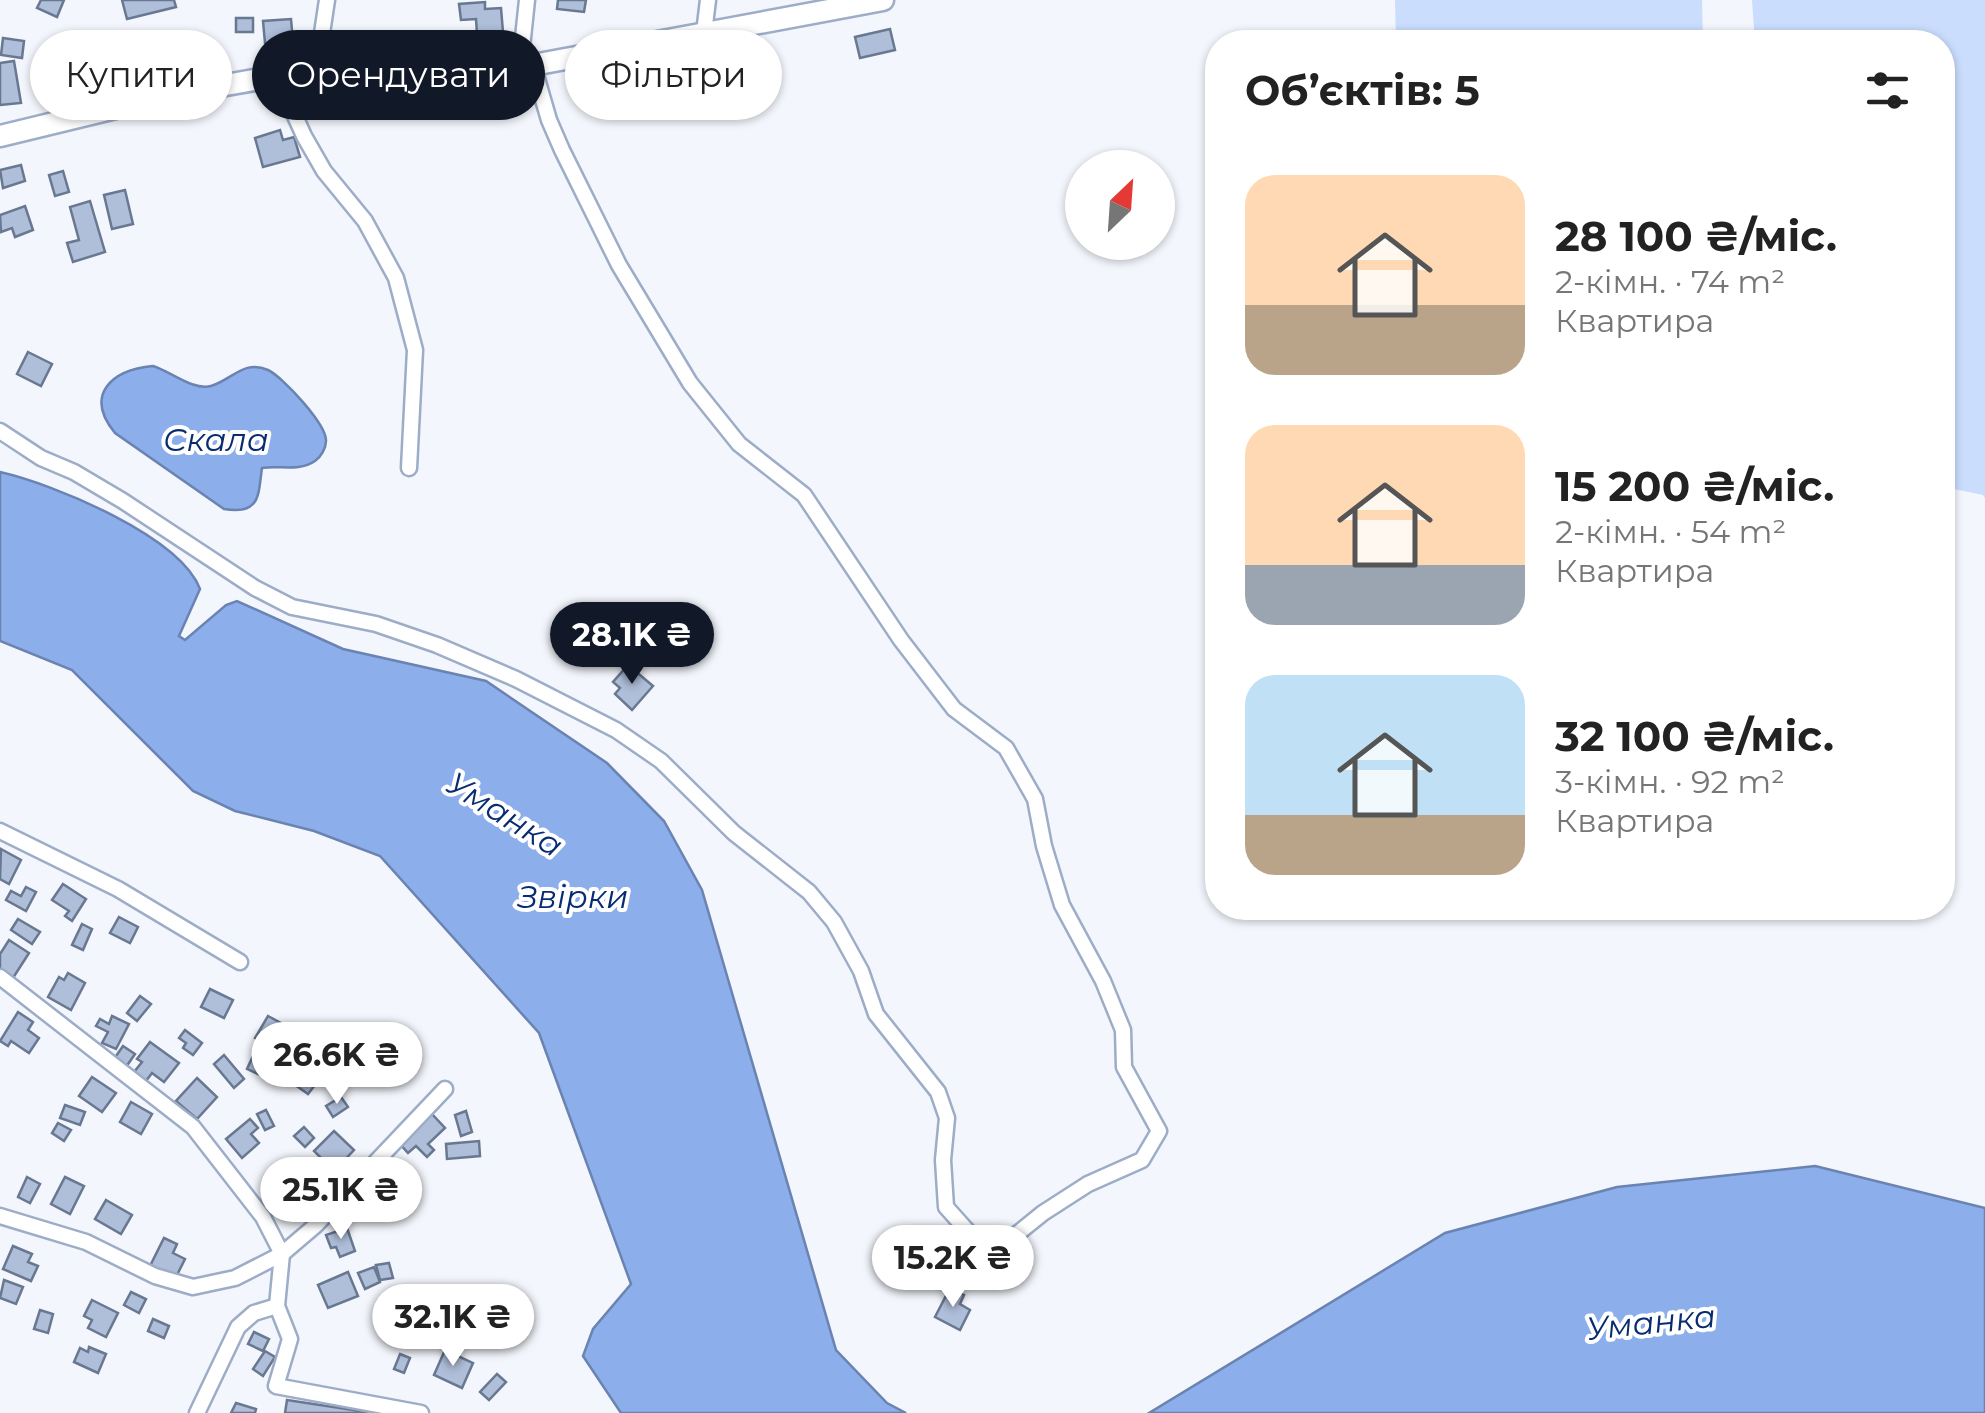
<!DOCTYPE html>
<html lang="uk">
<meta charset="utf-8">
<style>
:root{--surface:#fff;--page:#f6f6f6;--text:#222;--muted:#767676;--accent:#111827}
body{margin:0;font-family:Montserrat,sans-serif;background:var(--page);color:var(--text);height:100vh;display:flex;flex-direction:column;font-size:38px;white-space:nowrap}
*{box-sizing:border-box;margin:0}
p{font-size:32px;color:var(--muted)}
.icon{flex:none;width:55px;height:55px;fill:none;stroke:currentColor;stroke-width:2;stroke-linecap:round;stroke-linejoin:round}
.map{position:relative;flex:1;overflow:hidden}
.drawer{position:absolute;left:1205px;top:30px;width:750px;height:890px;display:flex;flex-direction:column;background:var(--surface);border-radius:40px;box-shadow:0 2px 8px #0004}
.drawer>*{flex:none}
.hud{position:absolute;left:30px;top:30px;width:950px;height:90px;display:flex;gap:20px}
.needle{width:65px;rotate:25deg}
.tools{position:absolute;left:1065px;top:150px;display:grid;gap:20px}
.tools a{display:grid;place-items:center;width:110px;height:110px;border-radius:50%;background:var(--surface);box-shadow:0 2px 8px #0004;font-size:50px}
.price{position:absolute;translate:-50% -85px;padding:0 22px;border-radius:35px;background:#fff;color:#222;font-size:32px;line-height:65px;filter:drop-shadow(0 2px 5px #0008)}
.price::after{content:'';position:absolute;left:50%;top:60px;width:30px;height:22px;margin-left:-15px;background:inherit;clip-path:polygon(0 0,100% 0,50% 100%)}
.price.on{background:var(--accent);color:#fff}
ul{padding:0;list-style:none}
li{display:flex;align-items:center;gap:30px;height:250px;padding:0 40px}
li span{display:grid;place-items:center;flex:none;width:280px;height:200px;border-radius:30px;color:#555}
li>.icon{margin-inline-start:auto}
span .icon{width:120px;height:120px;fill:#fffc;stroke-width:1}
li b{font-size:42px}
h2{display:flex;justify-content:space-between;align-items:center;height:120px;padding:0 40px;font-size:42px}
.chip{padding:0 35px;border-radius:45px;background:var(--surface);box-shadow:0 2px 8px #0004;font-size:35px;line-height:90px}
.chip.on{background:var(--accent);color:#fff}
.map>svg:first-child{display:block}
.green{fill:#caddfd}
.water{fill:#8caeeb;stroke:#6a83b1;stroke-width:2.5}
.building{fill:#afbed9;stroke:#697891;stroke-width:2.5}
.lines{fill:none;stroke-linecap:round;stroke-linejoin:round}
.minor-casing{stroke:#9dadc7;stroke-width:19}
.secondary-casing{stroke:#9dadc7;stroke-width:25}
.minor{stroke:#fff;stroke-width:14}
.secondary{stroke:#fff;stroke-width:20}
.labels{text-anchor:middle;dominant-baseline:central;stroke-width:8;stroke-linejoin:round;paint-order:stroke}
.water-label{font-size:32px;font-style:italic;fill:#072c71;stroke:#fff}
</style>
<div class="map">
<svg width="1985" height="1413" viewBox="0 0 1985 1413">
<rect width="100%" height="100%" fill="#f3f6fc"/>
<g class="green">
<path d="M1395 0H1702L1703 42H1396Z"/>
<path d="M1752 0H1985V498L1983 495 1944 487 1943 524 1942 42H1755Z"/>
</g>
<g class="water">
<path d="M153 366C170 371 193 391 211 386 232 380 244 359 268 370 283 377 327 425 326 441 326 448 321 457 315 461 299 472 279 465 262 468 258 495 261 515 224 509L115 433C84 395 111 370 153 366Z"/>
<path d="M0 472C53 484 180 536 200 589L179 636 185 640 226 605 237 601 343 649 486 681 607 763 664 821 702 890 836 1350 887 1403 906 1413H621L583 1356 593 1329 631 1284 539 1033 380 856 314 831 235 811 193 791 72 670 0 641Z"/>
<path d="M1815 1166 1985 1208V1413H1149L1445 1233 1617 1187Z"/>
</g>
<g class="building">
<path d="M41 0H64L57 17 37 8Z"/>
<path d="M122 0H174L176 7 127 19Z"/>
<path d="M558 0H586L584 12 557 9Z"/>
<path d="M485 2V9L501 8 503 32 477 34 476 19 461 20 459 4Z"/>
<rect x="236" y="18" width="17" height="14"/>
<path d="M291 19 293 41 265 43 263 21Z"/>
<path d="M890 29 895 50 860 58 855 37Z"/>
<path d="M3 38 24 41 22 58 1 55Z"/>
<path d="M159 39 161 46 169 44 172 57 140 62 136 44Z"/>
<path d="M95 45 97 51 106 48 114 73 94 79 84 48Z"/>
<path d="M14 61 21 103 0 105V63Z"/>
<path d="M280 130 283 140 294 137 300 157 263 167 255 138Z"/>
<path d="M21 165 25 181 3 188 0 170Z"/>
<path d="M63 171 69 192 55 196 49 175Z"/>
<path d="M125 190 133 224 112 229 104 195Z"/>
<path d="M90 201 105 252 73 262 67 243 79 240 70 207Z"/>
<path d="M25 206 33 230 15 237 12 228 1 232 0 215Z"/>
<path d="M28 352 52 364 41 386 17 374Z"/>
<path d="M628 665 653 686 632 710 615 694 620 688 613 682Z"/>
<path d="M1 849 21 860 9 884 0 879Z"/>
<path d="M63 884 86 899 72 921 65 916 69 911 52 900Z"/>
<path d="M26 887 36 892 26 911 6 900 11 891 21 896Z"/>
<path d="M119 917 138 927 130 943 110 933Z"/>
<path d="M18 919 40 932 32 944 11 930Z"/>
<path d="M82 924 92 929 83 950 72 945Z"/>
<path d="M9 940 29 953 13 978 0 969V954Z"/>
<path d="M68 973 85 983 71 1010 48 997 59 977 64 980Z"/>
<path d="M210 989 233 1000 224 1018 201 1007Z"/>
<path d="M140 996 151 1004 137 1021 127 1013Z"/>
<path d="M18 1012 33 1022 28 1030 39 1038 29 1053 11 1041 8 1046 0 1041Z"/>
<path d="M112 1016 129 1024 116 1049 102 1043 108 1032 96 1026 100 1019 109 1024Z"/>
<path d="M268 1016 290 1028 278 1050 255 1038Z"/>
<path d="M185 1030 202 1043 193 1055 183 1048 186 1043 179 1038Z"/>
<path d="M150 1042 179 1063 164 1082 152 1073 146 1081 134 1072 142 1062 137 1059Z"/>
<path d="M123 1046 135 1054 126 1067 114 1059Z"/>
<path d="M224 1055 244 1079 234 1088 214 1064Z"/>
<path d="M253 1056 264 1062 258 1074 247 1069Z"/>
<path d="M301 1069 318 1081 308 1094 291 1082Z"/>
<path d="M92 1077 116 1093 102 1112 79 1096Z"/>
<path d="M197 1078 217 1097 197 1119 176 1101Z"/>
<path d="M341 1097 348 1107 333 1117 326 1106Z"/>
<path d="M131 1102 152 1114 141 1134 120 1122Z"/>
<path d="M65 1105 85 1112 80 1125 60 1118Z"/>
<path d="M266 1110 274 1126 265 1130 257 1114Z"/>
<path d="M466 1111 472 1132 461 1136 455 1115Z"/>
<path d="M432 1114 445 1128 428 1144 434 1150 427 1157 416 1146 408 1153 400 1144Z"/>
<path d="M250 1119 258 1128 251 1134 259 1143 242 1158 226 1139Z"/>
<path d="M58 1123 71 1130 64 1141 52 1133Z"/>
<path d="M304 1127 314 1138 305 1147 294 1136Z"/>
<path d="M334 1131 354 1150 334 1171 314 1151Z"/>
<path d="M479 1141 480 1156 447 1159 446 1144Z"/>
<path d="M27 1177 40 1184 30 1203 18 1197Z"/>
<path d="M65 1177 84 1186 70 1214 51 1204Z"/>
<path d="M292 1179 309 1195 290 1214 274 1199Z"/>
<path d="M106 1200 132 1215 121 1234 95 1219Z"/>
<path d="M347 1228 355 1251 340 1257 336 1247 331 1248 326 1235Z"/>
<path d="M164 1238 177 1244 173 1253 185 1259 175 1279 150 1266Z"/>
<path d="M13 1246 32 1254 28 1262 38 1266 31 1281 3 1269Z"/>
<path d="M389 1263 393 1278 380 1280 376 1265Z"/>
<path d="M374 1267 380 1282 365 1289 358 1273Z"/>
<path d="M348 1272 358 1296 328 1308 318 1285Z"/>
<path d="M4 1280 23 1287 16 1304 0 1298Z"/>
<path d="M950 1288 964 1295 960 1304 970 1310 960 1330 935 1317Z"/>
<path d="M131 1292 146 1299 139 1313 124 1305Z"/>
<path d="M92 1300 118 1313 106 1337 88 1328 92 1320 84 1316Z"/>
<path d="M40 1310 53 1314 48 1333 34 1329Z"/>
<path d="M153 1319 169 1326 164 1338 148 1331Z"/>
<path d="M254 1332 269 1339 263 1351 248 1344Z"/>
<path d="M89 1347 106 1354 98 1373 74 1362 80 1348 88 1352Z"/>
<path d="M445 1350 473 1363 462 1388 434 1375Z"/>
<path d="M265 1351 275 1357 263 1376 253 1369Z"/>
<path d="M400 1354 410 1358 404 1373 394 1369Z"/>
<path d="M497 1374 506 1382 489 1400 480 1392Z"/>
<path d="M287 1400 373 1413H285Z"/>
<path d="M236 1403 256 1409 255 1413H231Z"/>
</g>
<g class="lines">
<defs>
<g id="minor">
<path d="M704 33 708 0"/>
<path d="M520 66 527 0"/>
<path d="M316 73 327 0"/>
<path d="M277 76 304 136 324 171 365 221 396 278 415 350 409 468"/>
<path d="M0 431 41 458 74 472 123 501 255 588 292 607 376 624 437 645 516 679 616 730 661 761 734 833 809 892 834 922 861 971 876 1014 938 1092 947 1118 943 1160 946 1207 972 1236 1007 1242 1043 1213 1088 1184 1142 1160 1159 1131 1124 1067 1123 1030 1103 981 1062 905 1044 846 1035 799 1006 748 954 709 901 640 804 495 739 444 690 383 619 265 562 150 549 120 533 65"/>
<path d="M0 831 118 889 240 962"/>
<path d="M0 977 193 1127 263 1217 282 1254 277 1306 290 1339 276 1386 421 1413"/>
<path d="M0 1216 86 1242 155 1276 193 1287 235 1278 282 1254 316 1225 445 1089"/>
<path d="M197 1413 238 1327 254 1313 277 1306"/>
</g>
<path id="secondary" d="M0 136 169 95 277 76 533 65 883 0"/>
</defs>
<use href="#minor" class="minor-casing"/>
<use href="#secondary" class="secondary-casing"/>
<use href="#minor" class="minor"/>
<use href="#secondary" class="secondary"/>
</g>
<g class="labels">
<g class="water-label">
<text x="216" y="439">Скала</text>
<text transform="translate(505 814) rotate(32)">Уманка</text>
<text x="573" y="896">Звірки</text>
<text transform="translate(1651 1322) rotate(-6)">Уманка</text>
</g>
</g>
</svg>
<div class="tools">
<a><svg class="needle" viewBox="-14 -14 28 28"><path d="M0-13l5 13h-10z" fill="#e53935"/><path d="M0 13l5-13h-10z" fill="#767676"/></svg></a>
</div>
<b class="price on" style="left:632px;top:687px">28.1K ₴</b>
<b class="price" style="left:337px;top:1107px">26.6K ₴</b>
<b class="price" style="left:341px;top:1242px">25.1K ₴</b>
<b class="price" style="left:953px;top:1310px">15.2K ₴</b>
<b class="price" style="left:453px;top:1369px">32.1K ₴</b>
<div class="hud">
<a class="chip">Купити</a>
<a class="chip on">Орендувати</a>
<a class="chip">Фільтри</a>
</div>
<section class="drawer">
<h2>Об’єктів: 5<svg class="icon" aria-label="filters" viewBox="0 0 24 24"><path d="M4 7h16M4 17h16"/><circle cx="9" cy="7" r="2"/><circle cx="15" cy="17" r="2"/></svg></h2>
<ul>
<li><span style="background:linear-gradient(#ffd9b3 65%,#b9a48a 0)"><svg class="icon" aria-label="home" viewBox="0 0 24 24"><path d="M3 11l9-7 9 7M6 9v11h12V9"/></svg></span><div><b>28 100 ₴/міс.</b><p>2-кімн. · 74 m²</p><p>Квартира</p></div></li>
<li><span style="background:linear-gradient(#ffd9b3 70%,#9aa5b1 0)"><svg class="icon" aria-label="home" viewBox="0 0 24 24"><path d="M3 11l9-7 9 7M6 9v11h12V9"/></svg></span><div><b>15 200 ₴/міс.</b><p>2-кімн. · 54 m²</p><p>Квартира</p></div></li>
<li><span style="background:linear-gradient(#bfe0f5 70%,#b9a48a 0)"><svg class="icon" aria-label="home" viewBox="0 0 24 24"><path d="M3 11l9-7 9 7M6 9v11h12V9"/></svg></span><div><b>32 100 ₴/міс.</b><p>3-кімн. · 92 m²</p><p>Квартира</p></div></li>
</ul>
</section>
</div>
